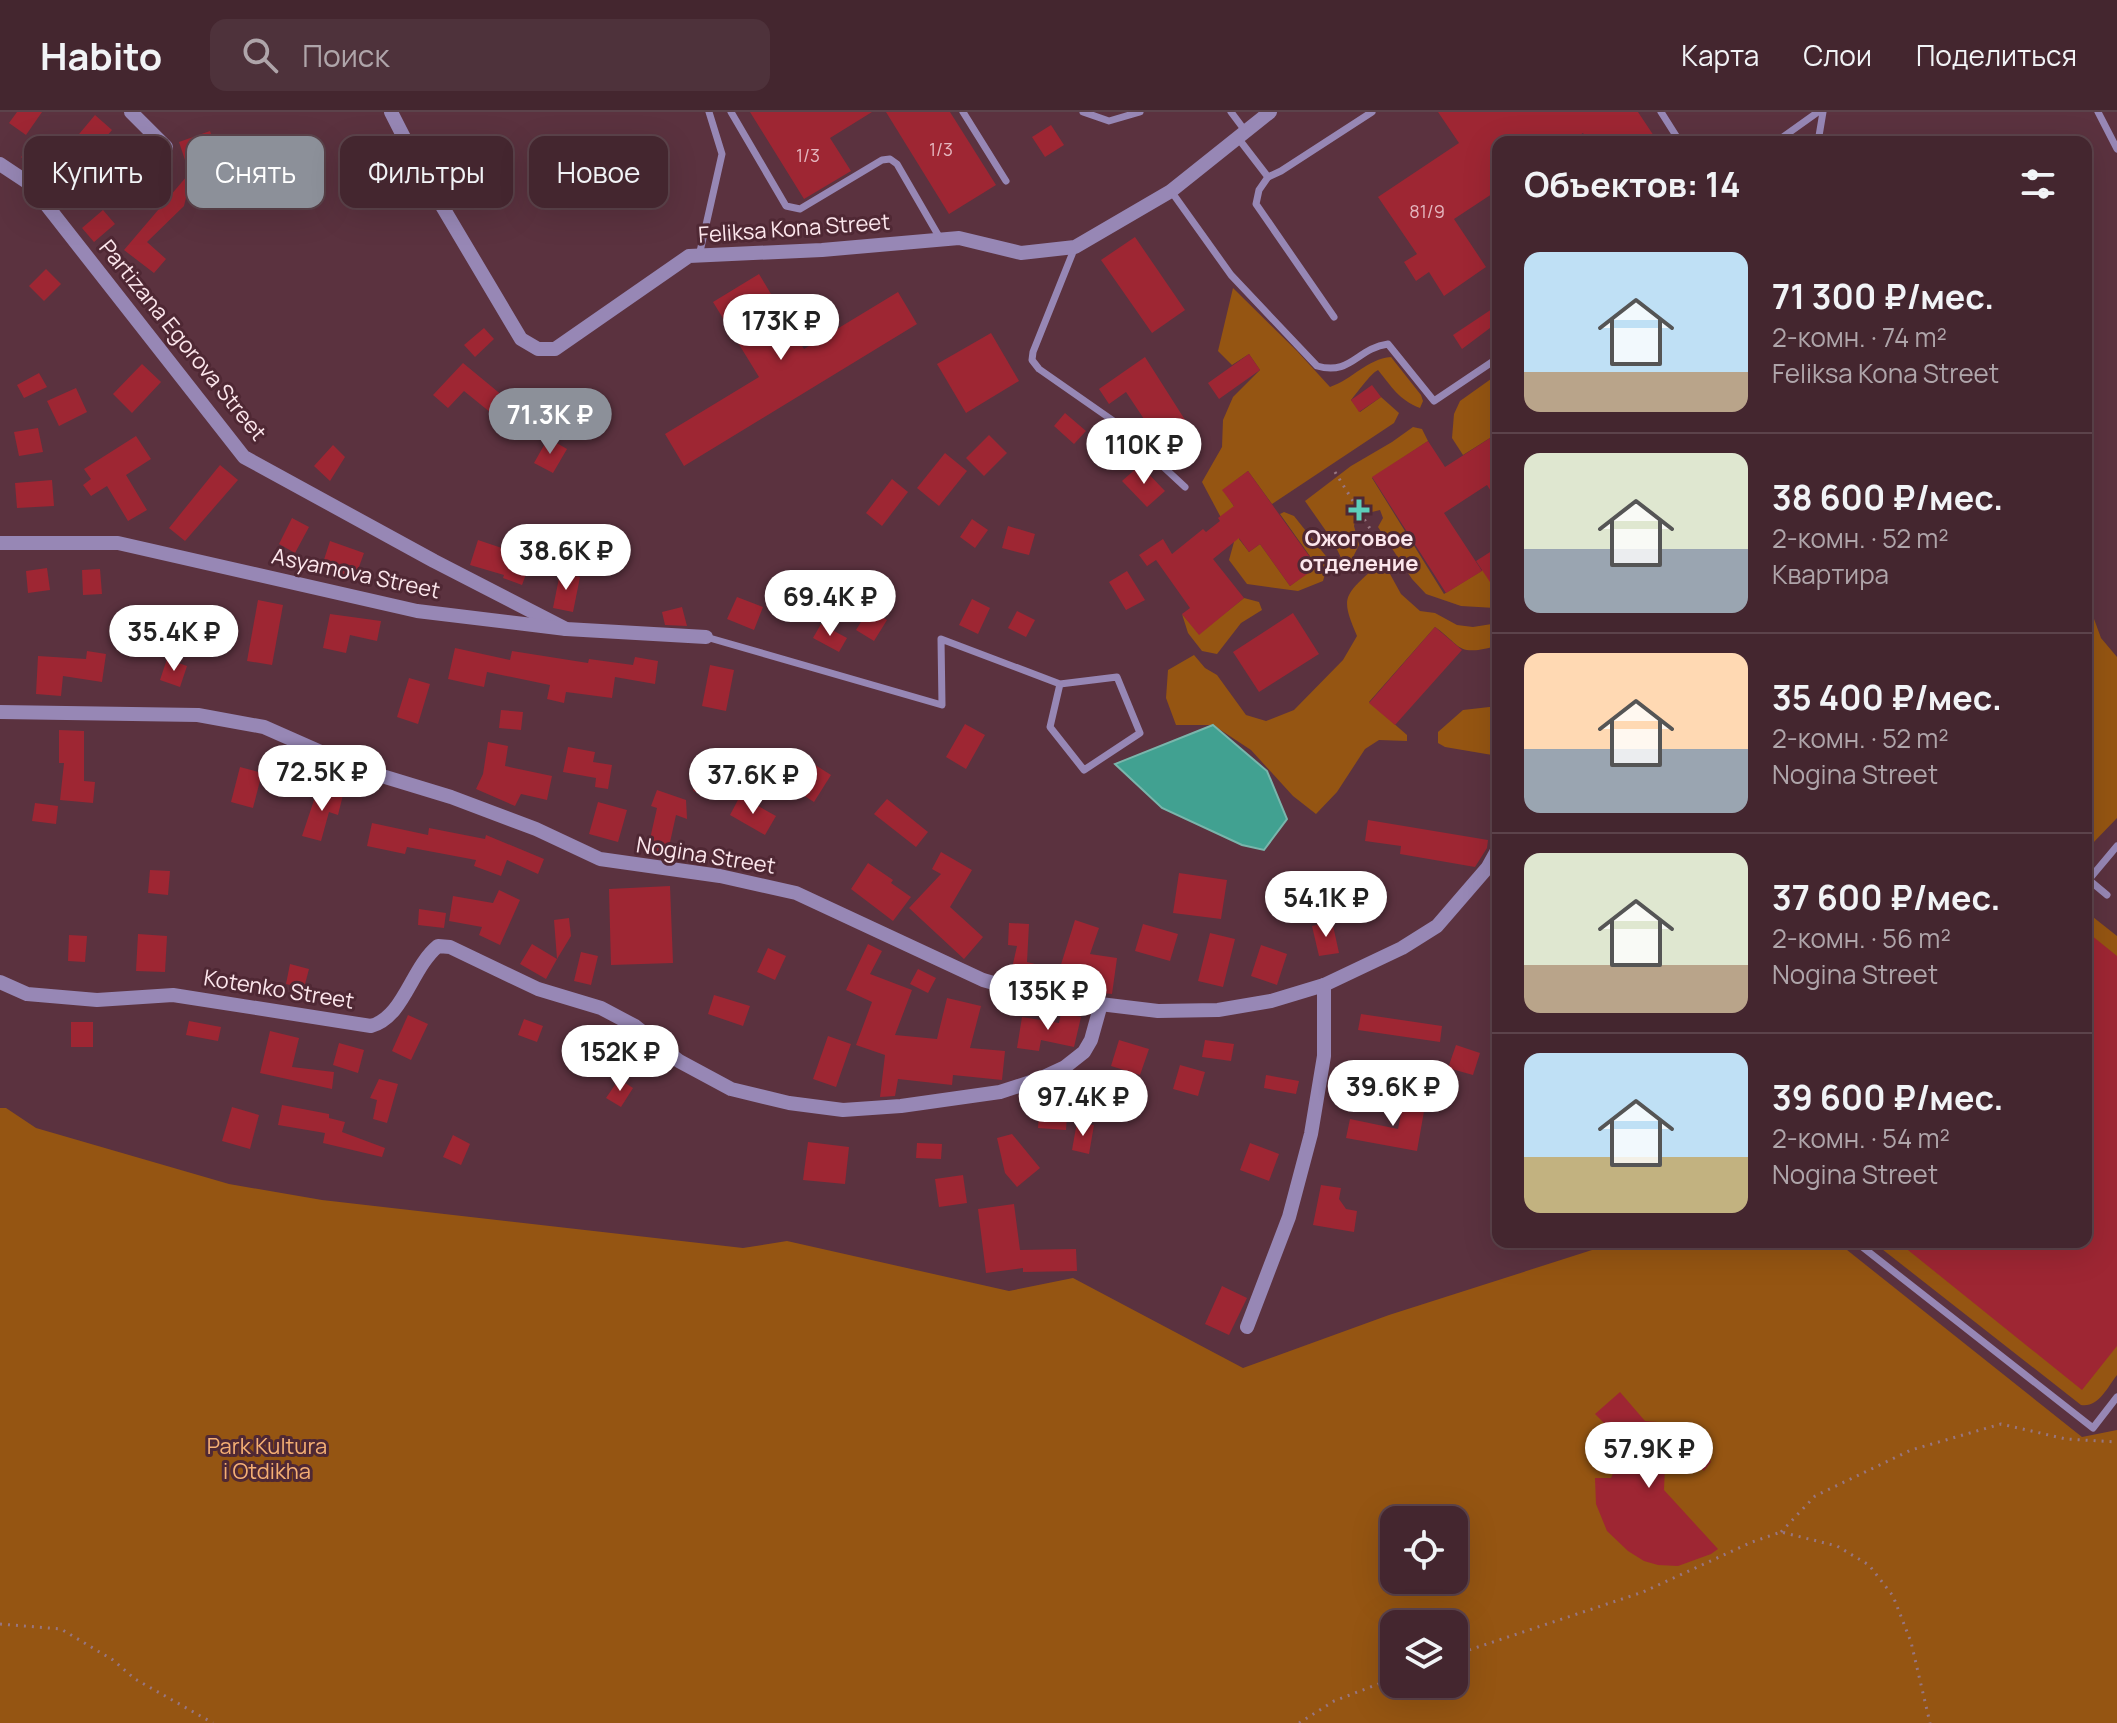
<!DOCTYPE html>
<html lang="ru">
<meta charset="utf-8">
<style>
:root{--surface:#44262f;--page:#4e323b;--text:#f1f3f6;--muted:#afa5aa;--line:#5c434b;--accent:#8c9099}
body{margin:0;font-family:Manrope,sans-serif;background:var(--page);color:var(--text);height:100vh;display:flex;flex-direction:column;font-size:30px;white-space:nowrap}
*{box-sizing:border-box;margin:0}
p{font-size:26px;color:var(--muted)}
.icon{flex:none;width:44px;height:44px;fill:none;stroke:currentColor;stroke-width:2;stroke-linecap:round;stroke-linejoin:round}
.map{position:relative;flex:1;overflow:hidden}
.side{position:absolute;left:1492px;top:24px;width:600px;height:1112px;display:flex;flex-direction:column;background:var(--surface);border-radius:16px;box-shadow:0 8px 32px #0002,0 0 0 2px var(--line)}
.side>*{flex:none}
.guide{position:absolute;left:24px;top:24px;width:760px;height:72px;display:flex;gap:16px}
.tools{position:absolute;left:1380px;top:1394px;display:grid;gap:16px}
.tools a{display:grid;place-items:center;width:88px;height:88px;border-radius:16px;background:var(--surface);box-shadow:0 8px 32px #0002,0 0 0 2px var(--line);font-size:40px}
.price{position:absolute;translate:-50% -68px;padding:0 18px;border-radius:28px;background:#fff;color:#222;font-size:26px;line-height:52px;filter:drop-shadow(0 2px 4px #0008)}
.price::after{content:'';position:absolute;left:50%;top:48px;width:24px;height:18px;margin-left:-12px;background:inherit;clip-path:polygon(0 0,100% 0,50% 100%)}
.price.selected{background:var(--accent);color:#fff}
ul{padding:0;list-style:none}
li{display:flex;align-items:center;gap:24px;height:200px;padding:0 32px}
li+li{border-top:2px solid var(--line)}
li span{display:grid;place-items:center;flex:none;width:224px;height:160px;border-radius:16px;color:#555}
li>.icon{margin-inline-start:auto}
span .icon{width:96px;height:96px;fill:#fffc;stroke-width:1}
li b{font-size:34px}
h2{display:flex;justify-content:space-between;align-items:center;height:96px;padding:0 32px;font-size:34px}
.chip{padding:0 28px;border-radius:16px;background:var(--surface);box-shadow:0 8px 32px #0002,0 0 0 2px var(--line);font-size:28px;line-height:72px}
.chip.selected{background:var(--accent);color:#fff}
header{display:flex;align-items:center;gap:48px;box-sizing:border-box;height:112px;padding:0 40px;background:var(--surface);border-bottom:2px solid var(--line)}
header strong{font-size:38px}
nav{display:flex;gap:44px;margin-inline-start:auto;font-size:28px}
.search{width:560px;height:72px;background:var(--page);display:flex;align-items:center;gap:20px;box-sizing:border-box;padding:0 28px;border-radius:16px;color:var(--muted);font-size:30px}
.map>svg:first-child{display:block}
.green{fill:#955512;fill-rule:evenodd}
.water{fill:#41a191;stroke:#79b6ac;stroke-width:2}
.building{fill:#9e2633}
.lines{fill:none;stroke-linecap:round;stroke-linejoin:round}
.path{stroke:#987681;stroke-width:3;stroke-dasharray:2 6;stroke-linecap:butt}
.lane{stroke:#9787b5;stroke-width:7}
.street{stroke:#9787b5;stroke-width:14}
.poi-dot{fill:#5cceba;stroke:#4f2834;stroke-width:3}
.labels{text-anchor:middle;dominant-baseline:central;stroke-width:6;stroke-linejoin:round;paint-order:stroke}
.number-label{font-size:18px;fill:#e4b6be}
.street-label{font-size:22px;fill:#fce6ec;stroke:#4f2834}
.poi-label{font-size:22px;font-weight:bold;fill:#fce6ec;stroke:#4f2834}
.park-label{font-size:22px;fill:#f5af74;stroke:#4f2834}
</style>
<header>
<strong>Habito</strong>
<div class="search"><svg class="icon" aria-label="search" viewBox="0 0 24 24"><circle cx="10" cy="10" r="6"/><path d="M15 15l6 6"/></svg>Поиск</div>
<nav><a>Карта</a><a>Слои</a><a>Поделиться</a></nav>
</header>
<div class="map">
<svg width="2117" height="1611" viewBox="0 0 2117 1611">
<rect width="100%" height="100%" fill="#5b323f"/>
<g class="green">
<path d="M1233 176 1297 239 1330 275C1353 267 1367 247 1391 245L1421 283 1423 289 1420 296C1399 288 1392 275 1378 258 1370 262 1358 280 1351 288L1360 300 1381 285 1399 301 1394 311 1272 392 1248 359 1223 378 1246 412 1239 427 1249 440 1260 432 1290 474 1317 454 1280 402 1284 400 1294 404 1329 448 1323 469 1298 479 1247 472 1229 448 1234 430 1202 370 1222 335 1223 308 1233 285 1260 258 1249 242 1232 253 1218 239Z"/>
<path d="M1498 262V321L1463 343 1452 326 1454 302 1460 289Z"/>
<path d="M1413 315 1422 317 1428 329 1372 366 1444 482 1483 458 1498 479V492L1495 496 1461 494 1426 482 1412 467 1378 415 1383 406 1380 398 1356 404 1354 414 1359 433 1352 447 1344 452 1333 429 1305 389 1351 354 1392 330Z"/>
<path d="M1371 459 1390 462 1401 482 1420 499 1435 501 1457 513 1473 515 1498 511V545L1493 535C1456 544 1462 534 1435 515L1369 590 1407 623V629L1379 628 1365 637 1337 680 1316 702 1293 684 1251 638 1213 613H1176L1166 586 1168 558 1194 543 1205 556 1217 563 1246 603 1266 609 1294 598 1343 548 1357 524C1342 488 1342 485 1371 459Z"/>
<path d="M2086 485 2101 526 2117 545V706L2092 732 2086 723Z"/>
<path d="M1244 486 1259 490 1262 498 1241 511 1217 542 1202 539 1188 521 1182 502 1199 522Z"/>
<path d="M1498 594V644L1445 635 1438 631V620L1463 598Z"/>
<path d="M2086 804 2093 805 2117 824V1263C2107 1276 2098 1296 2081 1293L1873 1130H2086Z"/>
<path d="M0 996H6L36 1016 229 1072 322 1088 743 1136 787 1129 1009 1179 1073 1166 1243 1256 1389 1203 1617 1130H1837L2082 1325 2117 1318V1611H0ZM1394 1408H1454V1468H1394ZM1394 1512H1454V1572H1394Z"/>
</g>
<path class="water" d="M1213 613 1267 659 1287 707 1264 738 1242 733 1162 696 1115 652Z"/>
<g class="building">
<path d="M17 0H42L26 23 9 11Z"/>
<path d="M750 0H872L830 26 851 59 804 87Z"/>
<path d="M886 0H950L996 73 949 102Z"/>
<path d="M1438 0H1638L1658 30H1589L1583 21 1569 30H1498V78L1454 107 1486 155 1444 184 1429 160 1416 169 1404 150 1417 142 1378 85 1459 31Z"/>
<path d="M95 3 112 18 77 59 83 65 59 89 45 75 49 72 21 45 40 27 59 46Z"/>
<path d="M1051 13 1064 33 1045 45 1032 25Z"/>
<path d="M210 19 216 37 185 48 179 30Z"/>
<path d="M193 57 184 94 147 130 166 147 154 161 124 138Z"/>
<path d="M103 98 115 112 94 130 82 116Z"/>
<path d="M1135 125 1185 198 1152 221 1101 148Z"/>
<path d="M46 157 61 172 44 189 29 174Z"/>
<path d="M759 162 804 237 898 180 917 212 684 354 665 322 759 265 713 190Z"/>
<path d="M1498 193V210L1462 237 1453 223Z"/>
<path d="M484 216 494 227 475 245 464 233Z"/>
<path d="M991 221 1019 269 966 301 937 252Z"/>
<path d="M1249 242 1260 258 1219 287 1208 271Z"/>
<path d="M1145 245 1201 333 1179 347 1159 318 1144 328 1134 319 1146 310 1126 280 1109 292 1099 277Z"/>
<path d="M463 251 509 289 496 305 464 279 448 296 433 283Z"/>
<path d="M142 252 161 270 132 301 113 282Z"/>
<path d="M39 261 47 275 24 286 17 273Z"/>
<path d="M1372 273 1381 285 1359 300 1351 288Z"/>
<path d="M76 276 87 300 59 314 47 289Z"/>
<path d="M1065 301 1086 319 1074 332 1054 314Z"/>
<path d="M38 316 43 340 19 344 14 320Z"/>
<path d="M1498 321V390L1487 373 1444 401 1482 459 1446 481 1372 365 1428 329 1445 355Z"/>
<path d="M989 323 1007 341 984 364 966 346Z"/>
<path d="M136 324 151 347 126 363 147 398 128 409 107 374 91 384 83 373 91 367 84 357Z"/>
<path d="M548 326 567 337 553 361 534 351Z"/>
<path d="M333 333 345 345 330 369 314 354Z"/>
<path d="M945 341 967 359 939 394 917 376Z"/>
<path d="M220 353 238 368 185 429 169 416Z"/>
<path d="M1140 353 1165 379 1147 395 1122 369Z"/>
<path d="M1248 359 1317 455 1290 474 1260 432 1249 440 1239 426 1213 447 1244 486 1199 523 1182 502 1190 496 1156 448 1147 454 1139 443 1163 427 1172 442 1203 417 1206 420 1220 409 1218 406 1234 394 1222 378Z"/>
<path d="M892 367 908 380 882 414 866 401Z"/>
<path d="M52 368 54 394 17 396 15 371Z"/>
<path d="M292 406 309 415 295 441 279 432Z"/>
<path d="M972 407 988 418 975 436 960 425Z"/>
<path d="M1008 414 1035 422 1029 443 1002 436Z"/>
<path d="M558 416 578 426 568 446 548 436Z"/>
<path d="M478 428 532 446 522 473 503 466 504 463 470 453Z"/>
<path d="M330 429 364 441 355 466 322 454Z"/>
<path d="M1498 435V482L1476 449Z"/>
<path d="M47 456 50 478 28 481 26 459Z"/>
<path d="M100 457 102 482 83 483 82 458Z"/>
<path d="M1127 459 1145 488 1126 498 1109 470Z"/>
<path d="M560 461 580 465 573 500 553 496Z"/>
<path d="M737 485 763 495 754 518 727 507Z"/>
<path d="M972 487 990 496 978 522 959 513Z"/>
<path d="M258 488 283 493 272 553 247 549Z"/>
<path d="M682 495 687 514 665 513 662 500Z"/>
<path d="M869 497 887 508 874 529 856 518Z"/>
<path d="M1017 499 1035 508 1026 525 1008 516Z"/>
<path d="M1293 501 1319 542 1259 580 1233 540Z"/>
<path d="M330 502 381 509 377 529 350 523 346 541 323 536Z"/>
<path d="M821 512 847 526 839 540 813 526Z"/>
<path d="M1435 515 1462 538 1395 613 1369 591Z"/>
<path d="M455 536 510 548 512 539 588 551 589 547 633 553 635 545 658 549 655 572 615 565 612 586 566 580 564 591 547 587 550 573 487 560 484 575 448 567Z"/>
<path d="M87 539 106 542 102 570 63 564 61 584 36 582 38 544 86 547Z"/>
<path d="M167 547 187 554 180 575 160 568Z"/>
<path d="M710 553 734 558 726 599 702 594Z"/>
<path d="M409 566 430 572 418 612 397 605Z"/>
<path d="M501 598 523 600 521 618 499 616Z"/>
<path d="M965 612 985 623 966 657 946 645Z"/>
<path d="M59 618 84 619V669L95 670 93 691 60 688 64 651H59Z"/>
<path d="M488 630 508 634 505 654 552 664 547 688 521 682 515 694 476 677 483 662Z"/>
<path d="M568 635 595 640 593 650 612 653 608 677 595 675 596 666 563 660Z"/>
<path d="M809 649 831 663 814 690 792 676Z"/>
<path d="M700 654 724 661 718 683 711 680 709 684 693 679Z"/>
<path d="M240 655 262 661 253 696 231 690Z"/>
<path d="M318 676 343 683 338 703 329 700 321 729 302 724Z"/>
<path d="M657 678 686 688 687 707 676 703 667 744 647 740 657 696 651 694Z"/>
<path d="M740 684 776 704 765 723 730 703Z"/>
<path d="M887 687 928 720 916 735 874 702Z"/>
<path d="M598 690 627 698 618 730 589 722Z"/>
<path d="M35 691 58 694 56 712 32 709Z"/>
<path d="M1368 708 1488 728 1487 736 1475 755 1400 742 1401 734 1365 729Z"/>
<path d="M372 711 428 723 429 716 485 727 486 723 544 747 538 762 507 748 501 764 474 754 476 748 407 735 405 742 367 734Z"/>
<path d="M941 740 972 758 950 795 983 825 964 847 909 796 941 762 932 757Z"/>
<path d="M868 751 893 768 891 771 911 785 893 809 851 777Z"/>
<path d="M150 758 170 759 168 783 148 781Z"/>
<path d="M1179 761 1227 768 1221 807 1173 801Z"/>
<path d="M670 774 673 851 611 853 609 777Z"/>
<path d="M499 778 520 788 500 833 479 823 482 815 449 809 453 784 493 791Z"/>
<path d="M419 797 446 801 444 816 418 813Z"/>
<path d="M569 806 571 824 557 847 554 808Z"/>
<path d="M1075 808 1099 816 1090 842 1117 846 1112 882 1092 880 1093 872 1058 862Z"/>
<path d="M1332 809 1339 841 1319 844 1312 814Z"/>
<path d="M1009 811 1029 812 1027 850 1039 853 1035 872 1010 865 1017 834 1008 833Z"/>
<path d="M1143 812 1178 822 1170 849 1135 839Z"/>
<path d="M2086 819 2117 844V1234L2082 1278 1898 1130H2086Z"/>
<path d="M1210 821 1235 827 1223 875 1198 869Z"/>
<path d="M138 822 167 824 165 860 136 859Z"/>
<path d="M69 823 87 824 85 850 68 849Z"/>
<path d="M532 832 557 847 546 867 520 852Z"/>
<path d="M868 832 882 839 870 862 912 878 895 923 937 927 947 886 981 894 970 936 1005 939 1002 968 953 963 952 973 898 967 895 984 880 985 885 943 856 933 872 890 846 878Z"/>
<path d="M1261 833 1287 842 1277 873 1251 864Z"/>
<path d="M768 836 786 844 775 868 757 860Z"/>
<path d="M581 840 598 844 591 873 574 869Z"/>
<path d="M290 852 309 857 304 876 286 872Z"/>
<path d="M918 857 936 866 928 881 910 872Z"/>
<path d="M714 883 750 894 743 914 708 902Z"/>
<path d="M1061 901 1081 905 1074 935 1041 928 1039 939 1017 936 1022 905 1059 911Z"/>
<path d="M1361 902 1442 914 1440 930 1358 918Z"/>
<path d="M408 903 428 912 411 948 392 939Z"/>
<path d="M524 907 543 914 537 930 518 923Z"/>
<path d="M189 909 221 915 218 929 186 923Z"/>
<rect x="71" y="910" width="22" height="25"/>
<path d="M270 919 299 926 292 955 334 960 332 977 260 961Z"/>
<path d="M828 924 851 932 836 975 813 967Z"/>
<path d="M1119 928 1149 937 1140 963 1111 954Z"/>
<path d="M1205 928 1234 932 1231 949 1202 945Z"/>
<path d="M339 931 364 938 358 961 333 953Z"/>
<path d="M1456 933 1480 941 1473 963 1448 956Z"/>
<path d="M1180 953 1205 960 1198 984 1173 977Z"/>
<path d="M1266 963 1299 969 1296 982 1264 976Z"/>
<path d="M379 967 398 972 387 1011 373 1007 377 988 370 986Z"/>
<path d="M619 967 633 976 621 995 606 986Z"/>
<path d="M1405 983 1426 988 1417 1039 1346 1026 1350 1007 1398 1017Z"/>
<path d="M1040 989 1068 990 1066 1018 1038 1016Z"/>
<path d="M282 993 329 1002V1006L345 1010 342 1020 385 1036 382 1045 323 1031 325 1021 278 1013Z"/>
<path d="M232 995 259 1003 250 1037 222 1029Z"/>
<path d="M1077 1010 1094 1013 1089 1042 1072 1038Z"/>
<path d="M1012 1022 1040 1056 1017 1075 1005 1061 997 1026Z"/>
<path d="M453 1023 470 1032 461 1053 443 1045Z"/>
<path d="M808 1030 849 1035 845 1072 803 1068Z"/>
<path d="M917 1031 942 1032 941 1047 916 1046Z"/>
<path d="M1250 1031 1279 1042 1269 1069 1240 1058Z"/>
<path d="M963 1063 967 1091 939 1095 935 1067Z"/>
<path d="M1321 1073 1341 1076 1339 1087 1346 1097 1357 1099 1354 1120 1313 1113Z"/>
<path d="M1014 1092 1020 1138 1076 1137 1077 1159 1023 1160V1156L986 1161 978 1097Z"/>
<path d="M1222 1174 1247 1186 1229 1223 1205 1212Z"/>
<path d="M1620 1280 1645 1309 1658 1310 1682 1318 1705 1337 1711 1350 1704 1359 1681 1339 1665 1354 1664 1378 1718 1437 1711 1442 1678 1454 1658 1453 1644 1449 1628 1439 1607 1419 1596 1392 1595 1366H1611L1621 1344 1619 1326 1595 1302Z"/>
</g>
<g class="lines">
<g class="path">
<path d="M1335 360 1382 436"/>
<path d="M1781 1420 1815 1384 1911 1338 2001 1312 2066 1327 2117 1330"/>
<path d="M0 1512 61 1517 113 1548 135 1567 213 1611"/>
<path d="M1454 1543 1643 1480 1752 1430 1781 1420 1837 1434 1869 1453 1893 1484 1911 1530 1930 1611"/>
<path d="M1299 1611 1334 1589 1394 1566"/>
</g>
<g class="lane">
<path d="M731 0 786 94 800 97 882 48 890 47 897 52 941 128"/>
<path d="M963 0 1006 69"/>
<path d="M1083 0 1109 9 1140 0"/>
<path d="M1231 0 1246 20"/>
<path d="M1661 0 1680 30"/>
<path d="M2098 0 2117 37"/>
<path d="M1238 26 1268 65 1281 59 1372 0"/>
<path d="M1776 30 1818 0"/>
<path d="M1818 30 1823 0"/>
<path d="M1268 65 1259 78 1256 92 1334 205"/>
<path d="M1171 79 1231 163 1317 254C1351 264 1357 236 1388 232L1434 289 1498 246"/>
<path d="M1075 135 1033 240 1032 248 1039 257 1115 310 1185 375"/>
<path d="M699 144 722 42 709 0"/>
<path d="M706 525 942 593 941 527 1060 572 1117 565 1140 621 1084 658 1050 615 1060 572"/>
<path d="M2089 768 2107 783"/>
<path d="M2086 771 2117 734"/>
<path d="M1856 1130 2093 1316 2117 1285"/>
</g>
<g class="street">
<path d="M131 0 166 35"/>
<path d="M391 0 420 57 521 227 538 237H555L689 144 822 138 959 126 1021 141 1075 135 1171 79 1270 0"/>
<path d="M0 52 30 72 244 345 434 449 566 517"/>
<path d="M0 431H118L417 499 566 517 706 525"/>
<path d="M0 600 198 603 264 615 359 657 451 685 536 717 600 747 720 764 796 781 983 868 1042 885 1158 899 1218 898 1271 889 1324 873 1402 836 1437 814 1488 755 1498 737"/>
<path d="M0 870 27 882 97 888 173 883 371 914C404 905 411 856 438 834L450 835 538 877 601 896 635 914 679 949 731 977 789 991 843 998 901 994 1000 980 1037 968 1065 955 1084 940 1091 928 1101 892"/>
<path d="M1247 1215 1289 1105 1311 1022 1324 944V873"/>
</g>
</g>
<path class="poi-dot" d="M1355 386h8v8h8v8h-8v8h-8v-8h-8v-8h8z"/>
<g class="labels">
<g class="number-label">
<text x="941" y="37">1/3</text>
<text x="808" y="43">1/3</text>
<text x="1427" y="99">81/9</text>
</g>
<g class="street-label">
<text transform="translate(794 116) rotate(-4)">Feliksa Kona Street</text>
<text transform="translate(183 228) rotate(51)">Partizana Egorova Street</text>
<text transform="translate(356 461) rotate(12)">Asyamova Street</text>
<text transform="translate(706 743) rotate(9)">Nogina Street</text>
<text transform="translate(279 877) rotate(9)">Kotenko Street</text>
</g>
<g class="poi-label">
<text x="1359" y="426">Ожоговое<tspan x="1359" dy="25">отделение</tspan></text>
</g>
<g class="park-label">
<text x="267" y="1334">Park Kultura<tspan x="267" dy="25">i Otdikha</tspan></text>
</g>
</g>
</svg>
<div class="tools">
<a><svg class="icon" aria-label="locate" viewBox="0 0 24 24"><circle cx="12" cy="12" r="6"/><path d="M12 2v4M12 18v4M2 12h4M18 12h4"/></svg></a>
<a><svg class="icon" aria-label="layers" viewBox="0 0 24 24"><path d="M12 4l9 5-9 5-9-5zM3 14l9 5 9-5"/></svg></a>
</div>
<b class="price" style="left:781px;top:250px">173K ₽</b>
<b class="price selected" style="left:550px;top:344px">71.3K ₽</b>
<b class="price" style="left:1144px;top:374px">110K ₽</b>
<b class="price" style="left:566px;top:480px">38.6K ₽</b>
<b class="price" style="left:830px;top:526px">69.4K ₽</b>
<b class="price" style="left:174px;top:561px">35.4K ₽</b>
<b class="price" style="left:322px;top:701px">72.5K ₽</b>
<b class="price" style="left:753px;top:704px">37.6K ₽</b>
<b class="price" style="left:1326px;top:827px">54.1K ₽</b>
<b class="price" style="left:1048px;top:920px">135K ₽</b>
<b class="price" style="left:620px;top:981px">152K ₽</b>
<b class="price" style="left:1393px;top:1016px">39.6K ₽</b>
<b class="price" style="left:1083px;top:1026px">97.4K ₽</b>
<b class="price" style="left:1649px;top:1378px">57.9K ₽</b>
<div class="guide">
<a class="chip">Купить</a>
<a class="chip selected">Снять</a>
<a class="chip">Фильтры</a>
<a class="chip">Новое</a>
</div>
<section class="side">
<h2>Объектов: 14<svg class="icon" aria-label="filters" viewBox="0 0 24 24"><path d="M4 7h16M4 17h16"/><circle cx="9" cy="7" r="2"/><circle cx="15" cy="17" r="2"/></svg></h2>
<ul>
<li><span style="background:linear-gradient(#bfe0f5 75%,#b9a48a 0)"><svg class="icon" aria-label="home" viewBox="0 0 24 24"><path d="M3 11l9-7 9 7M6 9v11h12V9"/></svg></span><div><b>71 300 ₽/мес.</b><p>2-комн. · 74 m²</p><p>Feliksa Kona Street</p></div></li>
<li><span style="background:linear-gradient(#dfe7d0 60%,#9aa5b1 0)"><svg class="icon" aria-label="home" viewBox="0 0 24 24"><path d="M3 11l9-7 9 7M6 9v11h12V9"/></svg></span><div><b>38 600 ₽/мес.</b><p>2-комн. · 52 m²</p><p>Квартира</p></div></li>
<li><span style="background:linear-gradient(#ffd9b3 60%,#9aa5b1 0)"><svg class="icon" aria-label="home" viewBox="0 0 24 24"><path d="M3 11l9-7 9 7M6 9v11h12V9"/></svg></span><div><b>35 400 ₽/мес.</b><p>2-комн. · 52 m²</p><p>Nogina Street</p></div></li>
<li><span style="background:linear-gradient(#dfe7d0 70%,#b9a48a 0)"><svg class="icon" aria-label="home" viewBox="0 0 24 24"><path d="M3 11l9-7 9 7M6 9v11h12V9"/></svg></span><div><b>37 600 ₽/мес.</b><p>2-комн. · 56 m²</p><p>Nogina Street</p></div></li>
<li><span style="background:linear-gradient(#bfe0f5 65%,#c2b280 0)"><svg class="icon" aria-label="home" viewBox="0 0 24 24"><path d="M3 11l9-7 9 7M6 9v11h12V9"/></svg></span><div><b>39 600 ₽/мес.</b><p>2-комн. · 54 m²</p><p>Nogina Street</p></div></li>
</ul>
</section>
</div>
